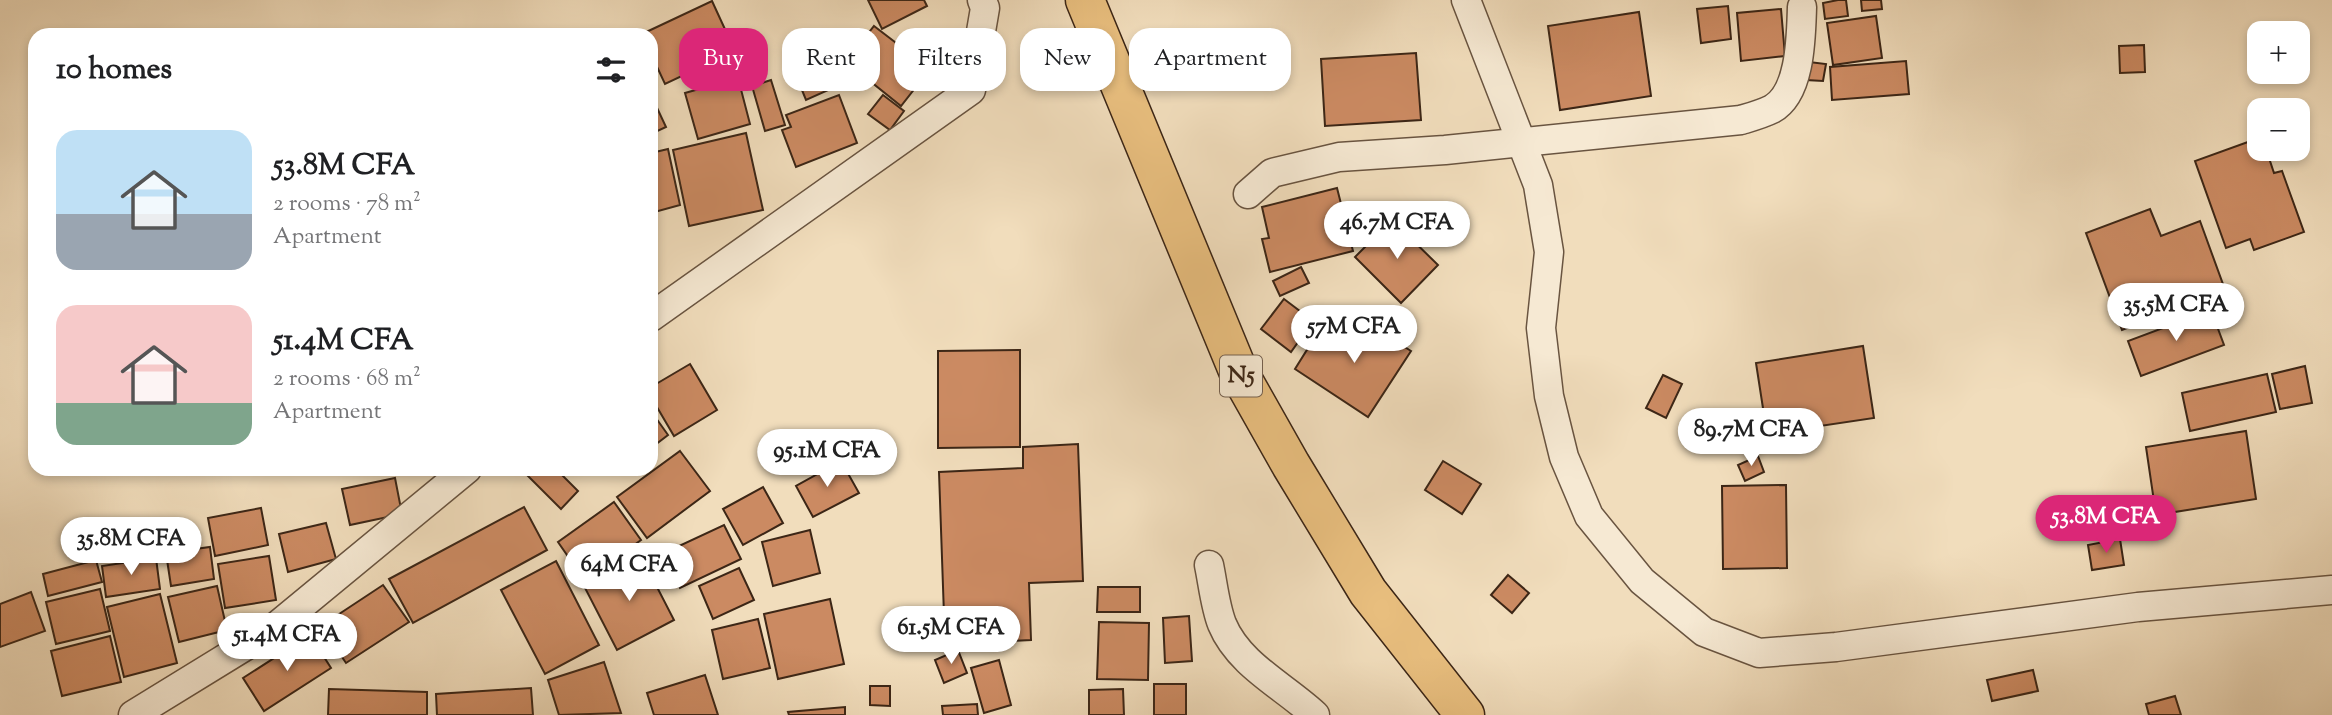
<!DOCTYPE html>
<meta charset="utf-8">
<style>
:root{--surface:#fff;--page:#f6f6f6;--text:#202124;--muted:#757577;--accent:#db2777}
body{margin:0;font-family:"Sorts Mill Goudy",serif;background:var(--page);color:var(--text);height:100vh;display:flex;flex-direction:column;font-size:26px;white-space:nowrap}
*{box-sizing:border-box;margin:0}
p{font-size:23px;color:var(--muted)}
.icon{flex:none;width:38px;height:38px;fill:none;stroke:currentColor;stroke-width:2;stroke-linecap:round;stroke-linejoin:round}
.map{position:relative;flex:1;overflow:hidden}
.side{position:absolute;left:28px;top:28px;width:630px;height:448px;display:flex;flex-direction:column;background:var(--surface);border-radius:21px;box-shadow:0 4px 10px #0003}
.side>*{flex:none}
.hud{position:absolute;left:679px;top:28px;width:665px;height:63px;display:flex;gap:14px}
.tools{position:absolute;left:2247px;top:21px;display:grid;gap:14px}
.tools a{display:grid;place-items:center;width:63px;height:63px;border-radius:14px;background:var(--surface);box-shadow:0 4px 10px #0003;font-size:35px}
.price{position:absolute;translate:-50% -60px;padding:0 16px;border-radius:24px;background:#fff;color:#222;font-size:23px;line-height:46px;filter:drop-shadow(0 2px 4px #0008)}
.price::after{content:'';position:absolute;left:50%;top:42px;width:21px;height:16px;margin-left:-10px;background:inherit;clip-path:polygon(0 0,100% 0,50% 100%)}
.price.selected{background:var(--accent);color:#fff}
ul{padding:0;list-style:none}
li{display:flex;align-items:center;gap:21px;height:175px;padding:0 28px}
li span{display:grid;place-items:center;flex:none;width:196px;height:140px;border-radius:21px;color:#555}
li>.icon{margin-inline-start:auto}
span .icon{width:84px;height:84px;fill:#fffc;stroke-width:1}
li b{font-size:30px}
h2{display:flex;justify-content:space-between;align-items:center;height:84px;padding:0 28px;font-size:30px}
.pill{padding:0 24px;border-radius:21px;background:var(--surface);box-shadow:0 4px 10px #0003;font-size:24px;line-height:63px}
.pill.selected{background:var(--accent);color:#fff}
.map>svg:first-child{display:block}
.building{fill:#cb8a62;stroke:#3c2616;stroke-width:2}
.lines{fill:none;stroke-linecap:round;stroke-linejoin:round}
.street-casing{stroke:#695440;stroke-width:31}
.highway-casing{stroke:#3c2616;stroke-width:41}
.street{stroke:#f6e9d3;stroke-width:28}
.highway{stroke:#e8be7e;stroke-width:38}
.labels{text-anchor:middle;dominant-baseline:central;stroke-width:5;stroke-linejoin:round;paint-order:stroke}
.shield{fill:#f6e9d3;stroke:#74604f;stroke-width:2}
.shield-label{font-size:24px;font-weight:bold;fill:#3c2616}
</style>
<div class="map">
<svg width="2332" height="715" viewBox="0 0 2332 715">
<rect width="100%" height="100%" fill="#f1ddbc"/>
<filter id="stains"><feTurbulence type="fractalNoise" baseFrequency=".00286" numOctaves="4"/><feColorMatrix values="0 0 0 0 .2 0 0 0 0 .09 0 0 0 0 .02 0 0 0 .5 -.17"/></filter>
<radialGradient id="worn" r=".72"><stop offset=".6" stop-color="#630" stop-opacity="0"/><stop offset="1" stop-color="#630" stop-opacity=".3"/></radialGradient>
<g class="building">
<path d="M868 0H924L927 6 882 29Z"/>
<path d="M1838 0H1846L1848 16 1825 19 1823 3Z"/>
<path d="M1861 0H1881L1882 9 1862 11Z"/>
<path d="M712 1 735 51 665 84 651 54V35L642 34Z"/>
<path d="M1728 6 1731 39 1701 43 1697 9Z"/>
<path d="M1781 9 1785 56 1741 61 1737 13Z"/>
<path d="M1639 12 1651 96 1560 110 1548 26Z"/>
<path d="M1876 16 1882 58 1833 65 1827 23Z"/>
<path d="M874 26 930 69 901 106 865 77 875 64 856 49Z"/>
<path d="M852 43 864 74 806 100 793 68Z"/>
<path d="M2144 45 2145 72 2120 73 2119 46Z"/>
<path d="M1416 53 1421 120 1325 126 1321 59Z"/>
<path d="M1906 61 1909 94 1832 100 1830 67Z"/>
<path d="M1809 62 1826 64 1823 81 1806 80Z"/>
<path d="M738 78 750 124 698 139 685 93Z"/>
<path d="M771 80 785 125 765 131 752 86Z"/>
<path d="M651 95 666 127 651 134Z"/>
<path d="M839 95 857 143 796 167 782 130 791 127 786 115Z"/>
<path d="M883 95 904 111 890 130 868 114Z"/>
<path d="M746 133 763 210 689 226 673 150Z"/>
<path d="M2259 138V149H2266L2274 173 2282 171 2304 232 2254 250 2250 239 2226 248 2195 161Z"/>
<path d="M668 149 680 205 651 213V153Z"/>
<path d="M1337 188 1353 251 1270 272 1262 239 1269 238 1262 207Z"/>
<path d="M2150 209 2161 236 2200 221 2224 287 2206 293 2208 298 2122 330 2086 233Z"/>
<path d="M1392 220 1438 265 1401 303 1355 257Z"/>
<path d="M1301 267 1309 283 1280 296 1273 281Z"/>
<path d="M1284 299 1313 321 1291 352 1261 329Z"/>
<path d="M2211 310 2224 345 2141 376 2128 341Z"/>
<path d="M1359 318 1411 351 1368 417 1295 369 1320 329 1343 344Z"/>
<path d="M1863 346 1874 418 1767 434 1756 363Z"/>
<path d="M1020 350V447L938 448V351Z"/>
<path d="M690 364 717 410 674 436 651 397V387Z"/>
<path d="M2305 366 2312 403 2280 409 2272 374Z"/>
<path d="M2267 374 2276 412 2190 431 2182 393Z"/>
<path d="M1663 375 1682 384 1666 418 1646 408Z"/>
<path d="M651 411 668 435 651 448Z"/>
<path d="M2246 431 2256 499 2156 515 2146 447Z"/>
<path d="M1078 444 1083 581 1029 583 1031 640 945 644 939 472 1023 468V447Z"/>
<path d="M680 451 710 491 647 538 617 497Z"/>
<path d="M1758 456 1764 472 1745 481 1738 465Z"/>
<path d="M841 461 859 493 813 517 796 486Z"/>
<path d="M1443 461 1481 484 1462 514 1425 490Z"/>
<path d="M533 469H556L578 491 561 509 527 475Z"/>
<path d="M395 478 402 514 350 525 342 489Z"/>
<path d="M1786 485 1787 568 1723 569 1722 486Z"/>
<path d="M763 487 783 523 743 545 723 509Z"/>
<path d="M614 502 641 540 585 581 558 542Z"/>
<path d="M524 507 547 550 413 623 389 579Z"/>
<path d="M261 508 268 545 215 556 208 518Z"/>
<path d="M326 523 336 559 288 572 279 534Z"/>
<path d="M724 525 741 559 680 588 664 553Z"/>
<path d="M810 530 820 573 773 586 762 542Z"/>
<path d="M2120 539 2124 565 2092 570 2088 545Z"/>
<path d="M210 547 214 579 171 586 166 553Z"/>
<path d="M269 556 276 600 225 608 218 564Z"/>
<path d="M641 556 674 620 617 650 584 586Z"/>
<path d="M156 558 160 589 106 597 102 566Z"/>
<path d="M96 560 102 582 48 596 43 574Z"/>
<path d="M556 561 599 645 545 674 501 590Z"/>
<path d="M739 568 754 600 713 619 699 586Z"/>
<path d="M1508 575 1529 593 1512 613 1491 595Z"/>
<path d="M383 585 409 622 346 663 321 626Z"/>
<path d="M217 586 227 630 179 642 168 597Z"/>
<path d="M1098 587H1140V612H1097Z"/>
<path d="M100 589 110 631 56 644 46 602Z"/>
<path d="M31 592 45 631 0 647V604Z"/>
<path d="M160 594 177 663 124 677 107 607Z"/>
<path d="M830 599 844 664 778 679 764 614Z"/>
<path d="M1189 616 1192 661 1165 663 1163 618Z"/>
<path d="M758 619 770 668 723 679 712 630Z"/>
<path d="M1099 622 1149 623 1148 680 1097 679Z"/>
<path d="M310 635 331 668 264 711 243 678Z"/>
<path d="M110 636 121 682 62 696 51 651Z"/>
<path d="M958 650 967 673 944 683 935 660Z"/>
<path d="M999 660 1011 705 984 713 971 668Z"/>
<path d="M604 662 621 713 559 715 548 680Z"/>
<path d="M2033 670 2038 691 1992 701 1987 680Z"/>
<path d="M705 675 718 715H654L647 693Z"/>
<rect x="1154" y="684" width="32" height="31"/>
<path d="M870 686H890V706L870 705Z"/>
<path d="M531 688 533 715H437L436 694Z"/>
<path d="M329 689 427 692V715H328Z"/>
<path d="M1123 689 1124 715H1089V690Z"/>
<path d="M2175 696 2181 715H2149L2146 704Z"/>
<path d="M977 704 978 715H943L942 706Z"/>
<path d="M845 707V715H789L788 712Z"/>
</g>
<g class="lines">
<defs>
<g id="street">
<path d="M1466 0 1538 185 1549 252 1541 328 1549 396 1564 457 1589 516 1642 581 1704 632 1759 653 1836 647 2138 607 2332 590"/>
<path d="M1248 194 1272 173 1339 157 1445 150 1741 120C1751 117 1762 114 1772 109 1801 93 1801 36 1802 7"/>
<path d="M651 317 971 90 985 8 982 0"/>
<path d="M1209 565C1213 584 1215 606 1222 624 1239 665 1284 686 1315 715"/>
<path d="M133 715 273 629 467 469"/>
</g>
<path id="highway" d="M1085 0 1239 373 1291 465 1368 592 1465 715"/>
</defs>
<use href="#street" class="street-casing"/>
<use href="#highway" class="highway-casing"/>
<use href="#street" class="street"/>
<use href="#highway" class="highway"/>
</g>
<g class="labels">
<rect class="shield" x="1220" y="355.5" width="42" height="41" rx="5"/>
<g class="shield-label">
<text x="1241" y="376">N5</text>
</g>
</g>
<rect width="100%" height="100%" filter="url(#stains)"/>
<rect width="100%" height="100%" fill="url(#worn)"/>
</svg>
<div class="tools">
<a>+</a>
<a>−</a>
</div>
<b class="price" style="left:1397px;top:261px">46.7M CFA</b>
<b class="price" style="left:2176px;top:343px">35.5M CFA</b>
<b class="price" style="left:1354px;top:365px">57M CFA</b>
<b class="price" style="left:1751px;top:468px">89.7M CFA</b>
<b class="price" style="left:827px;top:489px">95.1M CFA</b>
<b class="price selected" style="left:2106px;top:555px">53.8M CFA</b>
<b class="price" style="left:131px;top:577px">35.8M CFA</b>
<b class="price" style="left:629px;top:603px">64M CFA</b>
<b class="price" style="left:951px;top:666px">61.5M CFA</b>
<b class="price" style="left:287px;top:673px">51.4M CFA</b>
<div class="hud">
<a class="pill selected">Buy</a>
<a class="pill">Rent</a>
<a class="pill">Filters</a>
<a class="pill">New</a>
<a class="pill">Apartment</a>
</div>
<section class="side">
<h2>10 homes<svg class="icon" aria-label="filters" viewBox="0 0 24 24"><path d="M4 7h16M4 17h16"/><circle cx="9" cy="7" r="2"/><circle cx="15" cy="17" r="2"/></svg></h2>
<ul>
<li><span style="background:linear-gradient(#bfe0f5 60%,#9aa5b1 0)"><svg class="icon" aria-label="home" viewBox="0 0 24 24"><path d="M3 11l9-7 9 7M6 9v11h12V9"/></svg></span><div><b>53.8M CFA</b><p>2 rooms · 78 m²</p><p>Apartment</p></div></li>
<li><span style="background:linear-gradient(#f6c9c9 70%,#7fa58c 0)"><svg class="icon" aria-label="home" viewBox="0 0 24 24"><path d="M3 11l9-7 9 7M6 9v11h12V9"/></svg></span><div><b>51.4M CFA</b><p>2 rooms · 68 m²</p><p>Apartment</p></div></li>
</ul>
</section>
</div>
